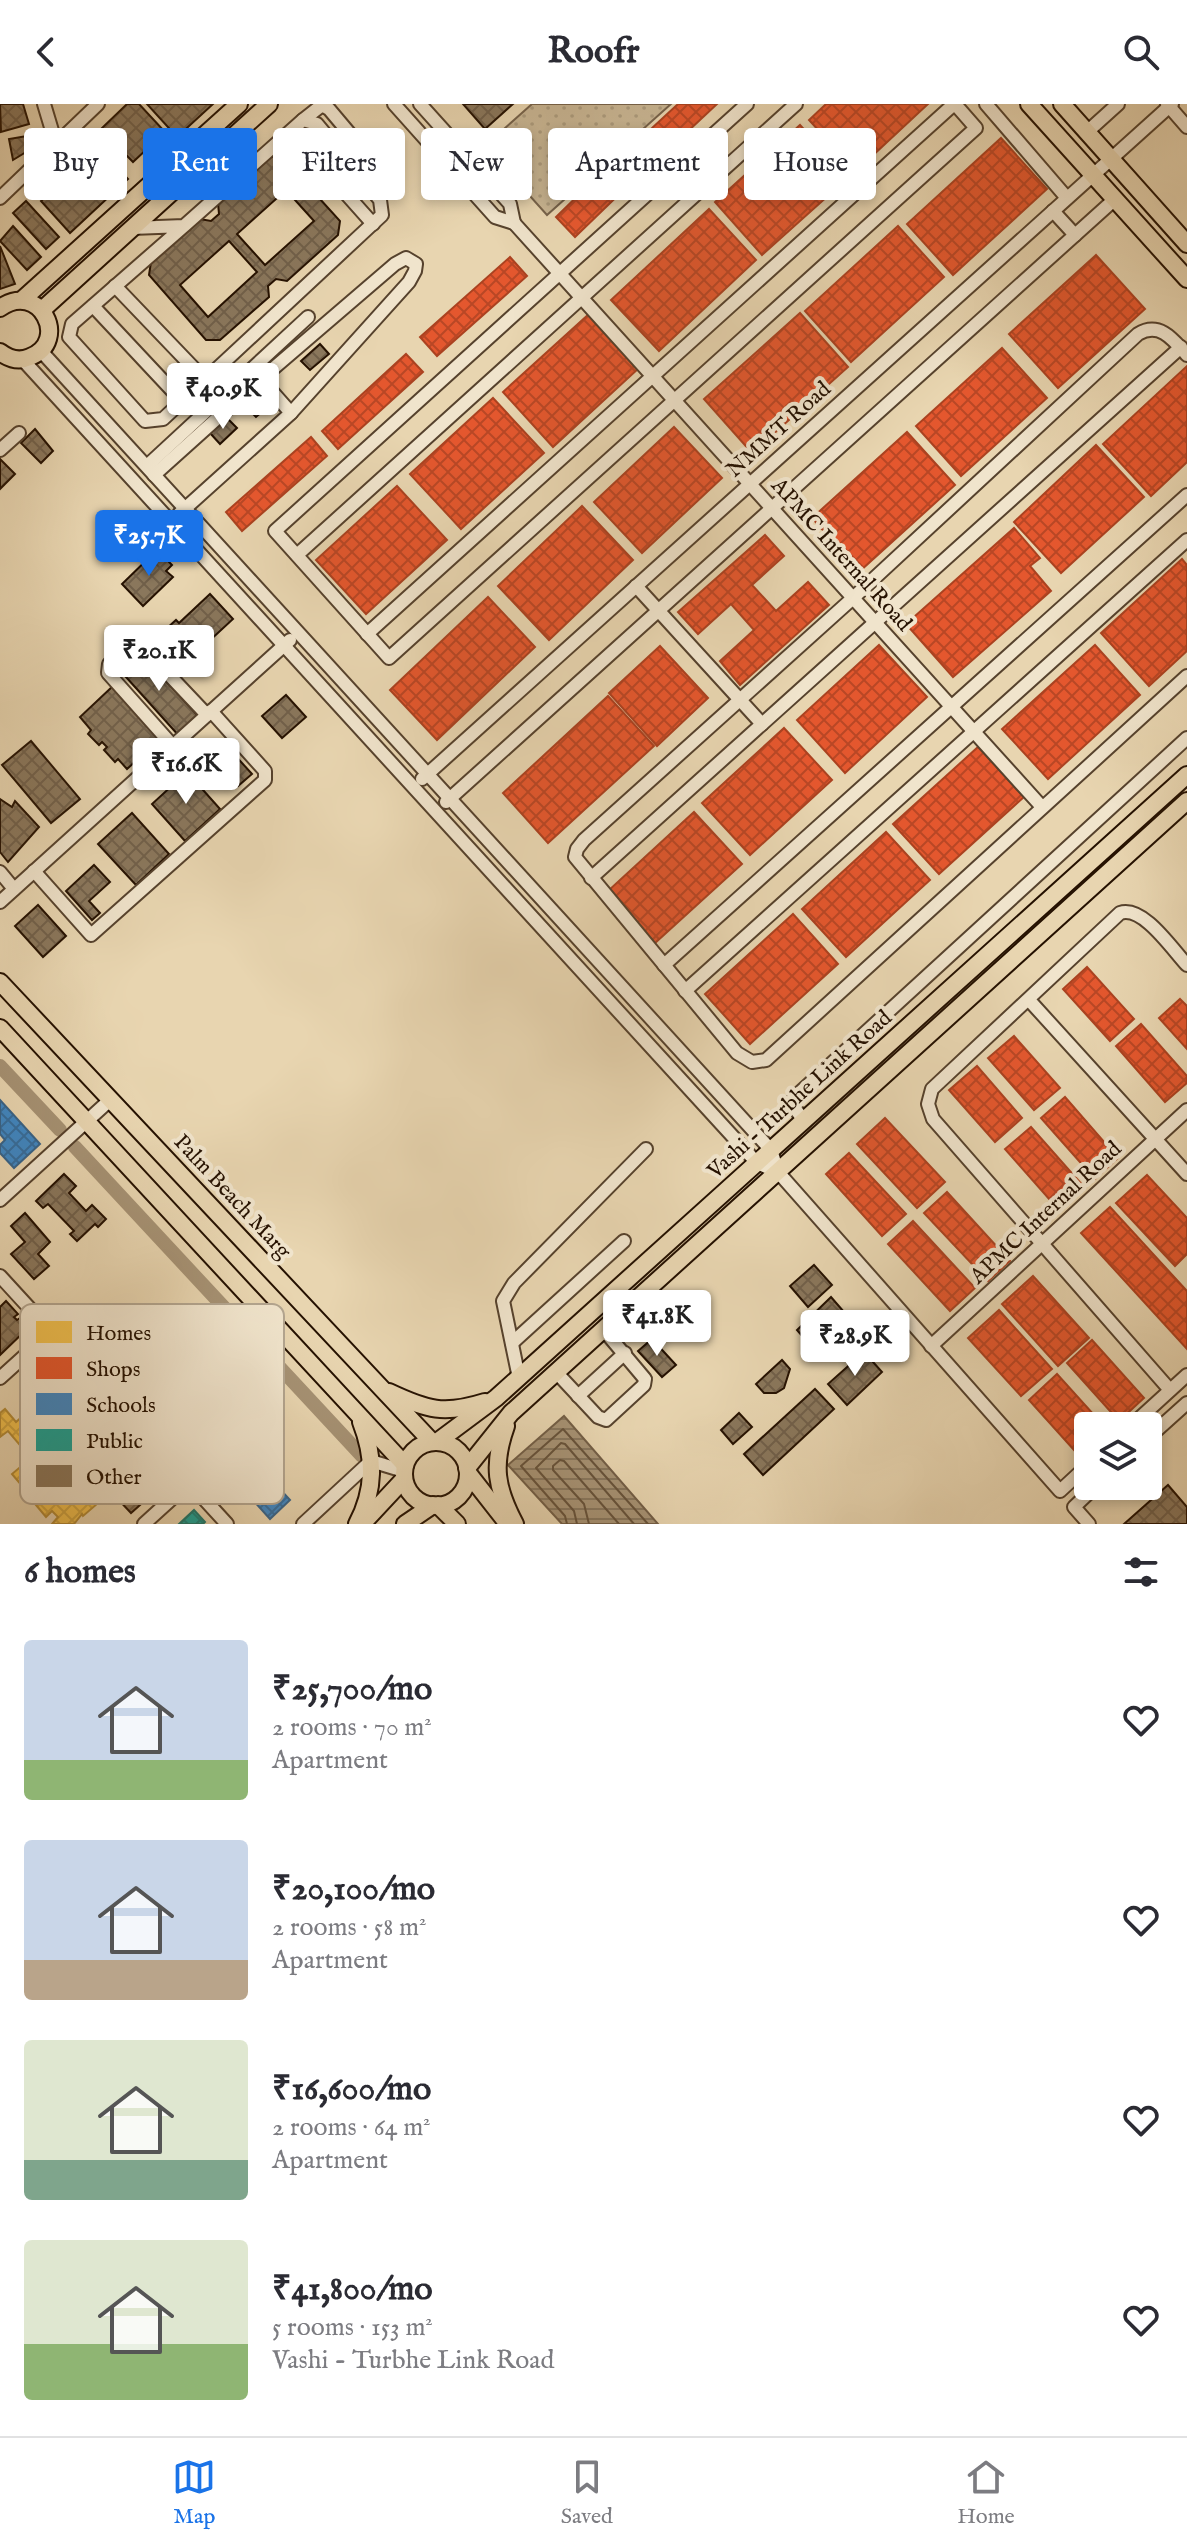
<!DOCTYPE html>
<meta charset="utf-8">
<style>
:root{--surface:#fff;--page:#f2f2f3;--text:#2b2b33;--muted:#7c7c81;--line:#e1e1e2;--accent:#1a73e8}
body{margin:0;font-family:"IM FELL English",serif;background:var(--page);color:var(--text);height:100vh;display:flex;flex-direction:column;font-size:30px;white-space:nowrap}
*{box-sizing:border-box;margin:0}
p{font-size:26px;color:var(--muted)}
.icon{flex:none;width:44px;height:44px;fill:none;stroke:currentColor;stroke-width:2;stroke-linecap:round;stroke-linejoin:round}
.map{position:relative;height:1420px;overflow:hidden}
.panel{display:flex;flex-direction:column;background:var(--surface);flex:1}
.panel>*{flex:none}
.hud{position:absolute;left:24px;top:24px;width:1140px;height:72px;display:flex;gap:16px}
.tools{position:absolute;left:1074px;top:1308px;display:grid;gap:16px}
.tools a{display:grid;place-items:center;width:88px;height:88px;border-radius:8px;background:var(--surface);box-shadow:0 4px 12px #0003;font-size:40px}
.price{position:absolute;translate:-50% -68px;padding:0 18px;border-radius:8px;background:#fff;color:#222;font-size:26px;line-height:52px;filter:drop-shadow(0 2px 4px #0008)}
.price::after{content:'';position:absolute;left:50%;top:48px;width:24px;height:18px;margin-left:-12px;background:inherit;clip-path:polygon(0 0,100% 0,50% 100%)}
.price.on{background:var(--accent);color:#fff}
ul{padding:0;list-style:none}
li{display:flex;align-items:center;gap:24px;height:200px;padding:0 24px}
li span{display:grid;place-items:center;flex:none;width:224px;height:160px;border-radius:8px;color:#555}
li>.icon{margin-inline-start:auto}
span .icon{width:96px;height:96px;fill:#fffc;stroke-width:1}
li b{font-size:34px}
h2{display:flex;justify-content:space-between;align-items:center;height:96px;padding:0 24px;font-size:34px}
.chip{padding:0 28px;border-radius:8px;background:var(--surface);box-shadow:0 4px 12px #0003;font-size:28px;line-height:72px}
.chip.on{background:var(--accent);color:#fff}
header{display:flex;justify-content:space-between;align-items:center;height:104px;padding:0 24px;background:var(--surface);font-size:36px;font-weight:700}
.tabs{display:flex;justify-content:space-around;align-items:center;height:112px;border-top:2px solid var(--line);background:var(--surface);font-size:22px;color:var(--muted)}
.tabs a{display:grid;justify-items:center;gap:4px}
.tabs .on{color:var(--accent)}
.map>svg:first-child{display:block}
.garden{fill:url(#garden-dots);stroke:#76624a;stroke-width:2}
.water{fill:url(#water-rules);stroke:#725e46;stroke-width:2}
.homes{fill:url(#homes-cross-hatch);stroke:#b48c37;stroke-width:2}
.shops{fill:url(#shops-cross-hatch);stroke:#ab4220;stroke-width:2}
.schools{fill:url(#schools-cross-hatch);stroke:#37648a;stroke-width:2}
.public{fill:url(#public-cross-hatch);stroke:#1b776b;stroke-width:2}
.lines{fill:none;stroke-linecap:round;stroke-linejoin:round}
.shore{stroke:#66523a;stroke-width:2}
.canal{stroke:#a69274;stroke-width:14}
.building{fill:url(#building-cross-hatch);stroke:#251101;stroke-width:2;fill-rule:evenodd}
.minor-casing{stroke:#56422d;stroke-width:16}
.major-casing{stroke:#251101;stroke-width:20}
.minor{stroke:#f0e4cc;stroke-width:12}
.major{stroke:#e8d5b0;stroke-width:16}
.labels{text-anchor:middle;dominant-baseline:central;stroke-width:8;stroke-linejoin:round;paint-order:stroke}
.street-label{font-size:22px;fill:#251101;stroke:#f0e4cc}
.key{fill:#f0e4cc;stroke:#b3a58f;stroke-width:2}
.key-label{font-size:22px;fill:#251101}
</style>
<header><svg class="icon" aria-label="back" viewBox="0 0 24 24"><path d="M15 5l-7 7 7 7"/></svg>Roofr<svg class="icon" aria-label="search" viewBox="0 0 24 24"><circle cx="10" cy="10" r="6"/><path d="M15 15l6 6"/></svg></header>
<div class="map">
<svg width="1187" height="1420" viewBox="0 0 1187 1420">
<defs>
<pattern id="garden-dots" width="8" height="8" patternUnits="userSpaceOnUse" patternTransform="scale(2)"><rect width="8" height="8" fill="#c7b492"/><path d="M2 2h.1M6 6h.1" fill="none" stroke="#ab9a7c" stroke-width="1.8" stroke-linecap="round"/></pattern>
<pattern id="water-rules" width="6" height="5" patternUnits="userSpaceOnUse" patternTransform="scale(2)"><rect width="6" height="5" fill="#a69274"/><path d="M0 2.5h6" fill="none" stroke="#87765d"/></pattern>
<pattern id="homes-cross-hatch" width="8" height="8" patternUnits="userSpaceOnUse" patternTransform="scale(2)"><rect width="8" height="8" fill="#f2c14e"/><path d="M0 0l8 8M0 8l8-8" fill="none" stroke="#cfa542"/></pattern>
<pattern id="shops-cross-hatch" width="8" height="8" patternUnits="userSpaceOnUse" patternTransform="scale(2)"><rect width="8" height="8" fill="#e4572e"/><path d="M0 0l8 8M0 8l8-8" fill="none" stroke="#b94725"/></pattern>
<pattern id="schools-cross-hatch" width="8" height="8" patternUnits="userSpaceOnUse" patternTransform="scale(2)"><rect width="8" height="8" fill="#3f88c5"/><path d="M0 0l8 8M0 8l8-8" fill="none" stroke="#356e9e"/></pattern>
<pattern id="public-cross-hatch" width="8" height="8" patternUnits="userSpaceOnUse" patternTransform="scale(2)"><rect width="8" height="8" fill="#17a398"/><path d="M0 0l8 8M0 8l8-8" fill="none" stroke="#15837a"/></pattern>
<pattern id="building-cross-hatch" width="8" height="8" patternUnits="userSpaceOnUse" patternTransform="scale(2)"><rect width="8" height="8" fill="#8a775c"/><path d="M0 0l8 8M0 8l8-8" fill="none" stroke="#71604a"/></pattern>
</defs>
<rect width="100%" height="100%" fill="#e8d5b0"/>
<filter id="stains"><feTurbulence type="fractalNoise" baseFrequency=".0025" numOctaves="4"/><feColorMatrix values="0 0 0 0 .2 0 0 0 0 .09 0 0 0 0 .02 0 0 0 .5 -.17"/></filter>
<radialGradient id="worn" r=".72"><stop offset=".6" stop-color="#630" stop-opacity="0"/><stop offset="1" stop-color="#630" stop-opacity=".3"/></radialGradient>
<path class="garden" d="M532 0H671L547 111 485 42Z"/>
<path class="water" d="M564 1312 658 1420H562L508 1361Z"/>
<g class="homes">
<path d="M5 1305 16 1318 24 1311 48 1339 43 1343 54 1356 23 1383 12 1370 31 1354 8 1327 0 1333V1309Z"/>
<path d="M72 1370 82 1382 75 1388 80 1394 87 1388 97 1400 83 1412 82 1410 74 1420H52L58 1413 52 1407 46 1413 36 1401 49 1390 51 1392 61 1384 58 1382Z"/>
</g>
<g class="shops">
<path d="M678 0H717L670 44 652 24Z"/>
<path d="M826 0H928L856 67 809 16Z"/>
<path d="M800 21 848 74 762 151 715 98Z"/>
<path d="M646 25 666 45 575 133 556 113Z"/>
<path d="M1001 34 1047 85 953 171 907 120Z"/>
<path d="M709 105 756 156 659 247 611 196Z"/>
<path d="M898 122 944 173 851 258 805 207Z"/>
<path d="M1096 151 1145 205 1058 284 1009 230Z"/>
<path d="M510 153 527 172 437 252 420 233Z"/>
<path d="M800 209 848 263 752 349 704 295Z"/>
<path d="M589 210 639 264 553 343 503 288Z"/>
<path d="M1002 244 1047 294 961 372 916 322Z"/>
<path d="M406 250 423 268 338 345 322 327Z"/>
<path d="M1187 262V358L1151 392 1103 340Z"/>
<path d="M493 294 544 349 461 425 410 370Z"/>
<path d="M674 323 722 374 642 449 594 398Z"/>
<path d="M907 328 955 381 860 467 812 414Z"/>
<path d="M311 333 327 352 242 427 226 408Z"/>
<path d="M1096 341 1144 393 1061 469 1014 418Z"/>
<path d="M397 382 447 436 366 510 316 456Z"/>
<path d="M582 402 633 456 549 536 498 482Z"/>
<path d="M1014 424 1040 454 1030 462 1051 487 953 573 906 520Z"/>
<path d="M765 431 784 452 752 481 776 507 808 478 829 501 740 581 720 557 754 526 731 500 698 530 678 508Z"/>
<path d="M1182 455 1187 461V547L1149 582 1101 529Z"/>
<path d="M488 493 535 543 437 636 390 586Z"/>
<path d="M879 541 927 593 845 669 797 616Z"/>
<path d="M1095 541 1140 591 1048 675 1002 625Z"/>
<path d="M660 542 708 594 657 642 609 589Z"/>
<path d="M608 592 654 642 548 739 503 689Z"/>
<path d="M784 624 832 676 750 751 702 699Z"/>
<path d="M978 643 1024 693 939 770 893 720Z"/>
<path d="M694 708 742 760 655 839 608 787Z"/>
<path d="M886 728 930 776 846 853 802 805Z"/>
<path d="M793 810 838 860 750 940 705 890Z"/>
<path d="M1087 863 1134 915 1110 937 1063 885Z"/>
<path d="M1180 895 1187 902V945L1159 914Z"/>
<path d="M1141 920 1187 972V979L1165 998 1116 942Z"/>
<path d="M1014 932 1060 984 1034 1006 988 954Z"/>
<path d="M977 962 1022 1014 995 1038 949 986Z"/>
<path d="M1065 993 1118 1054 1095 1075 1041 1014Z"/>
<path d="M885 1014 945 1078 917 1104 857 1040Z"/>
<path d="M1031 1023 1084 1083 1058 1105 1005 1045Z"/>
<path d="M849 1049 906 1110 882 1132 826 1070Z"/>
<path d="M1147 1071 1187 1114V1150L1175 1162 1116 1099Z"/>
<path d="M947 1088 1010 1157 988 1177 924 1109Z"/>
<path d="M1110 1103 1187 1187V1245L1081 1129Z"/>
<path d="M913 1117 975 1184 950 1207 888 1140Z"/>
<path d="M1033 1172 1089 1234 1058 1262 1002 1200Z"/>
<path d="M999 1206 1052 1265 1021 1292 968 1234Z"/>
<path d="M1092 1236 1144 1294 1119 1317 1067 1259Z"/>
<path d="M1057 1270 1104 1322H1088V1351L1083 1356 1029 1296Z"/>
</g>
<g class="schools">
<path d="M0 996 40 1040 14 1064 0 1049V1041L5 1036 0 1030Z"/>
<path d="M231 1342 261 1375 266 1370 290 1396 270 1415 216 1355Z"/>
</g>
<path class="public" d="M194 1406 205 1418 203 1420H179Z"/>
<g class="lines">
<g class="shore">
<path d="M567 1420 565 1412 521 1362 563 1325 648 1420"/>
<path d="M577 1420 574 1407 536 1364 561 1339 565 1340 634 1420"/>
<path d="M589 1420 584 1400 553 1366V1362L560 1356 564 1357 619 1420"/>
</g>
<g class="canal">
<path d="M0 962 60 1026"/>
<path d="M75 1043 362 1352"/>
</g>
</g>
<g class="building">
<path d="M0 0H23L29 20 1 28Z"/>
<path d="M127 0H139L165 28 133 58 101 25Z"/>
<path d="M147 0H213L177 33Z"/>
<path d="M463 0H513L485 25Z"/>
<path d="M39 30V34L26 48 13 56 9 35Z"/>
<path d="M98 44 128 75 70 129 41 97Z"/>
<path d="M269 53H282L340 117 338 131 287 177 276 175 268 182 269 193 220 236H206L149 171 151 158 200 115 211 117 219 110 218 99ZM286 86 314 117 265 161 237 130ZM229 137 257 168 208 213 180 181Z"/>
<path d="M26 97 59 133 46 145 13 109Z"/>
<path d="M13 122 41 153 27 166 0 137Z"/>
<path d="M0 142 15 180 0 185Z"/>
<path d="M320 240 329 250 310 266 301 257Z"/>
<path d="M257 287 270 301 256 313 243 300Z"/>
<path d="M227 314 237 324 220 340 210 329Z"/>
<path d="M35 325 53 347 41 359 21 339Z"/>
<path d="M0 355 15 370 0 385Z"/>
<path d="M157 446 172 461 166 467 173 473 143 502 122 480Z"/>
<path d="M210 490 233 515 207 539 203 534 175 560 153 537 176 516 179 519Z"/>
<path d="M137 545 200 614 180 633 117 563Z"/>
<path d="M113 582 161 634 127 665 118 655 115 658 104 646 107 643 102 638 99 641 88 630 91 626 80 613Z"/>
<path d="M286 591 306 613 282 634 262 612Z"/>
<path d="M31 637 80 695 51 719 2 661Z"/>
<path d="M232 648 252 670 238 682 219 661Z"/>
<path d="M187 668 220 705 185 737 152 700Z"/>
<path d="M0 695 12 703 15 697 39 723 8 758 0 748Z"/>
<path d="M132 709 169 750 136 781 98 740Z"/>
<path d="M94 761 110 778 89 797 100 809 92 816 66 787Z"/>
<path d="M38 801 66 832 43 853 15 822Z"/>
<path d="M64 1070 76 1082 69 1089 86 1107 92 1101 106 1115 98 1123 95 1120 77 1137 70 1130 74 1127 48 1100 43 1104 36 1097Z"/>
<path d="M25 1109 50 1138 38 1150 49 1162 34 1175 11 1150 25 1138 11 1122Z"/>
<path d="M814 1161 832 1181 808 1203 790 1182Z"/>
<path d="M831 1193 850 1215 840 1224 845 1229 828 1244 824 1240 816 1248 797 1226Z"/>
<path d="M6 1197 18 1210 14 1213 17 1216 20 1214 30 1222 0 1251V1203Z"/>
<path d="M652 1235 676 1261 662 1273 638 1247Z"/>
<path d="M864 1248 882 1268 847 1301 828 1280Z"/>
<path d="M782 1256 790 1265 784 1284 776 1289H764L756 1280Z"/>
<path d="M815 1285 834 1305 763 1371 744 1350Z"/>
<path d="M739 1309 752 1323 733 1340 721 1326Z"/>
<path d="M107 1326 121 1341 130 1332 155 1360 144 1369 158 1385 131 1409 116 1393 138 1373 113 1346 106 1352 93 1338Z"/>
<path d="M1168 1381 1187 1403V1420H1124Z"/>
</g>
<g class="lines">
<defs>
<g id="minor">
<path d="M44 0 56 40"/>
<path d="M394 0 495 113 514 119"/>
<path d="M420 0 510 100 514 119"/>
<path d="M747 0 275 427 389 554 976 24 955 0"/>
<path d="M986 0 1067 94"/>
<path d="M1167 0 1187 23"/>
<path d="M303 16 322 1 329 5 350 30"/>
<path d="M291 28 373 120"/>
<path d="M1087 28 1118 0"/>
<path d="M0 94 98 0"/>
<path d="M1053 107 1075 131"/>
<path d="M514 119 1042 703"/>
<path d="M132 124 184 122 72 220 69 233 145 317 163 315 382 111 380 96 317 20 303 16 184 122"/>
<path d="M115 182 205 276"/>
<path d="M93 202 182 297"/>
<path d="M41 247 771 1046 778 1068 1060 1387 1088 1361"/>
<path d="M1187 251C1173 235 1159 217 1138 230L853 494 584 736 577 745 575 753 737 949 752 958 766 956 1187 572"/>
<path d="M23 256 757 1059 778 1068"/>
<path d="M261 275 395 160 406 154 416 160 415 167 409 178 291 309"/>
<path d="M0 346 19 329"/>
<path d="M148 361 308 213"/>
<path d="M154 371 261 275 291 309 179 410"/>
<path d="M297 451 796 0"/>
<path d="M636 482 762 620"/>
<path d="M367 530 954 0"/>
<path d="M173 642 108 569 109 560 134 538H138L207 611"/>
<path d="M422 675 1172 0"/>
<path d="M446 698 1115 95"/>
<path d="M34 767 91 831 265 676V667L211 607"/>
<path d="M0 768 14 785"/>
<path d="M591 774 1181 243"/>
<path d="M0 798 290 536"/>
<path d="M664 861 1187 391"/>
<path d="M685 887 1187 436"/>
<path d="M1029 896 1187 1070"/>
<path d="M804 1017 794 1003V994L1187 634"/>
<path d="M0 1096 110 996"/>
<path d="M0 1172 227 1420"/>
<path d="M512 1239 624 1137"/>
<path d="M931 1242 1187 1006"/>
<path d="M556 1268 598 1313 606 1316 644 1281 645 1275 603 1225"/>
<path d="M0 1274 51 1228"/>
<path d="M519 1274 503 1197 514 1179 646 1045"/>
<path d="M1170 1286 933 1015 928 1000 932 985 1120 809C1143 801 1172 845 1187 861"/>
<path d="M578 1292 625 1249"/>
<path d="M1131 1322 1187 1271"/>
<path d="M1148 1334 1187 1299"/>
<path d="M144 1420 189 1379"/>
<path d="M303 1420 371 1357 404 1367"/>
<path d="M1089 1420 1074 1403 1096 1382"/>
</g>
<g id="major">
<path d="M1029 0 1187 175"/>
<path d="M1062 0 1187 140"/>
<path d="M22 196 239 0"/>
<path d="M0 204C39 176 71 237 30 253 19 258 9 255 0 248"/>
<path d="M42 206 269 0"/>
<path d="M0 878 432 1338"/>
<path d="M0 924 405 1361"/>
<path d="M389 1288C427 1306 444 1311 485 1298"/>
<path d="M506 1322C492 1361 496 1384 515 1420"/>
<path d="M437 1338 496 1294 1187 671"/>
<circle cx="436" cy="1370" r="32"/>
<path d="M467 1364 511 1309 1187 697"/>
<path d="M468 1369 504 1415"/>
<path d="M438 1401 457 1420"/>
<path d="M363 1419 404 1375"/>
<path d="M357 1420C375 1386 375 1354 361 1318"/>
<path d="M405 1420 433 1401"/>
</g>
</defs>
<use href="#minor" class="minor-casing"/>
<use href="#major" class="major-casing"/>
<use href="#minor" class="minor"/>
<use href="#major" class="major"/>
</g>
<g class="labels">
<g class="street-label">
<text transform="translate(779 326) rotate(-42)">NMMT Road</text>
<text transform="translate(841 451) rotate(48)">APMC Internal Road</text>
<text transform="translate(800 991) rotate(-42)">Vashi - Turbhe Link Road</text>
<text transform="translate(232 1093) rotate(47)">Palm Beach Marg</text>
<text transform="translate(1046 1109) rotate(-43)">APMC Internal Road</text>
</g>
</g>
<rect x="20" y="1200" width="264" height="200" rx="12" class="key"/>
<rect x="36" y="1217" width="36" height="22" fill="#f2c14e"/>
<rect x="36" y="1253" width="36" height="22" fill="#e4572e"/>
<rect x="36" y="1289" width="36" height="22" fill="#3f88c5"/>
<rect x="36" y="1325" width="36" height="22" fill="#17a398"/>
<rect x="36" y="1361" width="36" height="22" fill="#8a775c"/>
<g class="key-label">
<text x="86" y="1236">Homes</text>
<text x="86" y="1272">Shops</text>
<text x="86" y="1308">Schools</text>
<text x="86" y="1344">Public</text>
<text x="86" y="1380">Other</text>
</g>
<rect width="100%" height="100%" filter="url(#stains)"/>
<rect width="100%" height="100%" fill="url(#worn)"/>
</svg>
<div class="tools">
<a><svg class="icon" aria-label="layers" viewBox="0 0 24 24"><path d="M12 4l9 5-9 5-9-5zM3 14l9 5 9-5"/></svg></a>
</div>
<b class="price" style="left:223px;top:327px">₹40.9K</b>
<b class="price on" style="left:149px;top:474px">₹25.7K</b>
<b class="price" style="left:159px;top:589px">₹20.1K</b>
<b class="price" style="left:186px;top:702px">₹16.6K</b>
<b class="price" style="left:657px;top:1254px">₹41.8K</b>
<b class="price" style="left:855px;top:1274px">₹28.9K</b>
<div class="hud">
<a class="chip">Buy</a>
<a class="chip on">Rent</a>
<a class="chip">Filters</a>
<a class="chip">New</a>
<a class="chip">Apartment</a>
<a class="chip">House</a>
</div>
</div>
<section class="panel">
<h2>6 homes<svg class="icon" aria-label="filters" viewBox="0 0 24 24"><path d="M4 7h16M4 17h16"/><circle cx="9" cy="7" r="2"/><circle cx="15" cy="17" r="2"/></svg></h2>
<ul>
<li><span style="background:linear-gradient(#c9d6e8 75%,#8fb573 0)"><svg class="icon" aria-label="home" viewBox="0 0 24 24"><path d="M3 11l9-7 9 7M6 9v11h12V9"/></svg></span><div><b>₹25,700/mo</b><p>2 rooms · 70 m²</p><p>Apartment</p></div><svg class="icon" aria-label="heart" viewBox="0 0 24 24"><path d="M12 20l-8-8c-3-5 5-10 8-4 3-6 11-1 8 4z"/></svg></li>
<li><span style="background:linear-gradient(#c9d6e8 75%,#b9a48a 0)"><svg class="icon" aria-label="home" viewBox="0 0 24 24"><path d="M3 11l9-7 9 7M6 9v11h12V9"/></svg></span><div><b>₹20,100/mo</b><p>2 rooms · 58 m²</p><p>Apartment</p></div><svg class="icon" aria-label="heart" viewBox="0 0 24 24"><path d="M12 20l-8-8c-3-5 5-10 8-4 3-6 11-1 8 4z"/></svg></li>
<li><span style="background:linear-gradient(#dfe7d0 75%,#7fa58c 0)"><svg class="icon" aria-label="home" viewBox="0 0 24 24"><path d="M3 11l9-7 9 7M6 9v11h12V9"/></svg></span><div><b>₹16,600/mo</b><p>2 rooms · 64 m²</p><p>Apartment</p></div><svg class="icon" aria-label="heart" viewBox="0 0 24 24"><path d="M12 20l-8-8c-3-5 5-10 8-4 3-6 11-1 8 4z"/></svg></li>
<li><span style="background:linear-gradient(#dfe7d0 65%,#8fb573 0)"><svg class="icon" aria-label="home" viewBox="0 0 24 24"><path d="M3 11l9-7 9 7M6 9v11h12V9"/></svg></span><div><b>₹41,800/mo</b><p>5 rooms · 153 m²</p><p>Vashi - Turbhe Link Road</p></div><svg class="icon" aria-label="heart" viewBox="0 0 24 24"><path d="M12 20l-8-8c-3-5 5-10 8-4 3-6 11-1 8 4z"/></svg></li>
</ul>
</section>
<nav class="tabs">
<a class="on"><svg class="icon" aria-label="map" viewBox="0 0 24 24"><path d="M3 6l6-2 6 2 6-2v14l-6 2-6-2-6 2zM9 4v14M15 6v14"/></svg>Map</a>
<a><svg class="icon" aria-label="saved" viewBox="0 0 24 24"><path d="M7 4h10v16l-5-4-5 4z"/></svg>Saved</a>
<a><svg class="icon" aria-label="home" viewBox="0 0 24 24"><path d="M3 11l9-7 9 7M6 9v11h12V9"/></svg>Home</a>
</nav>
